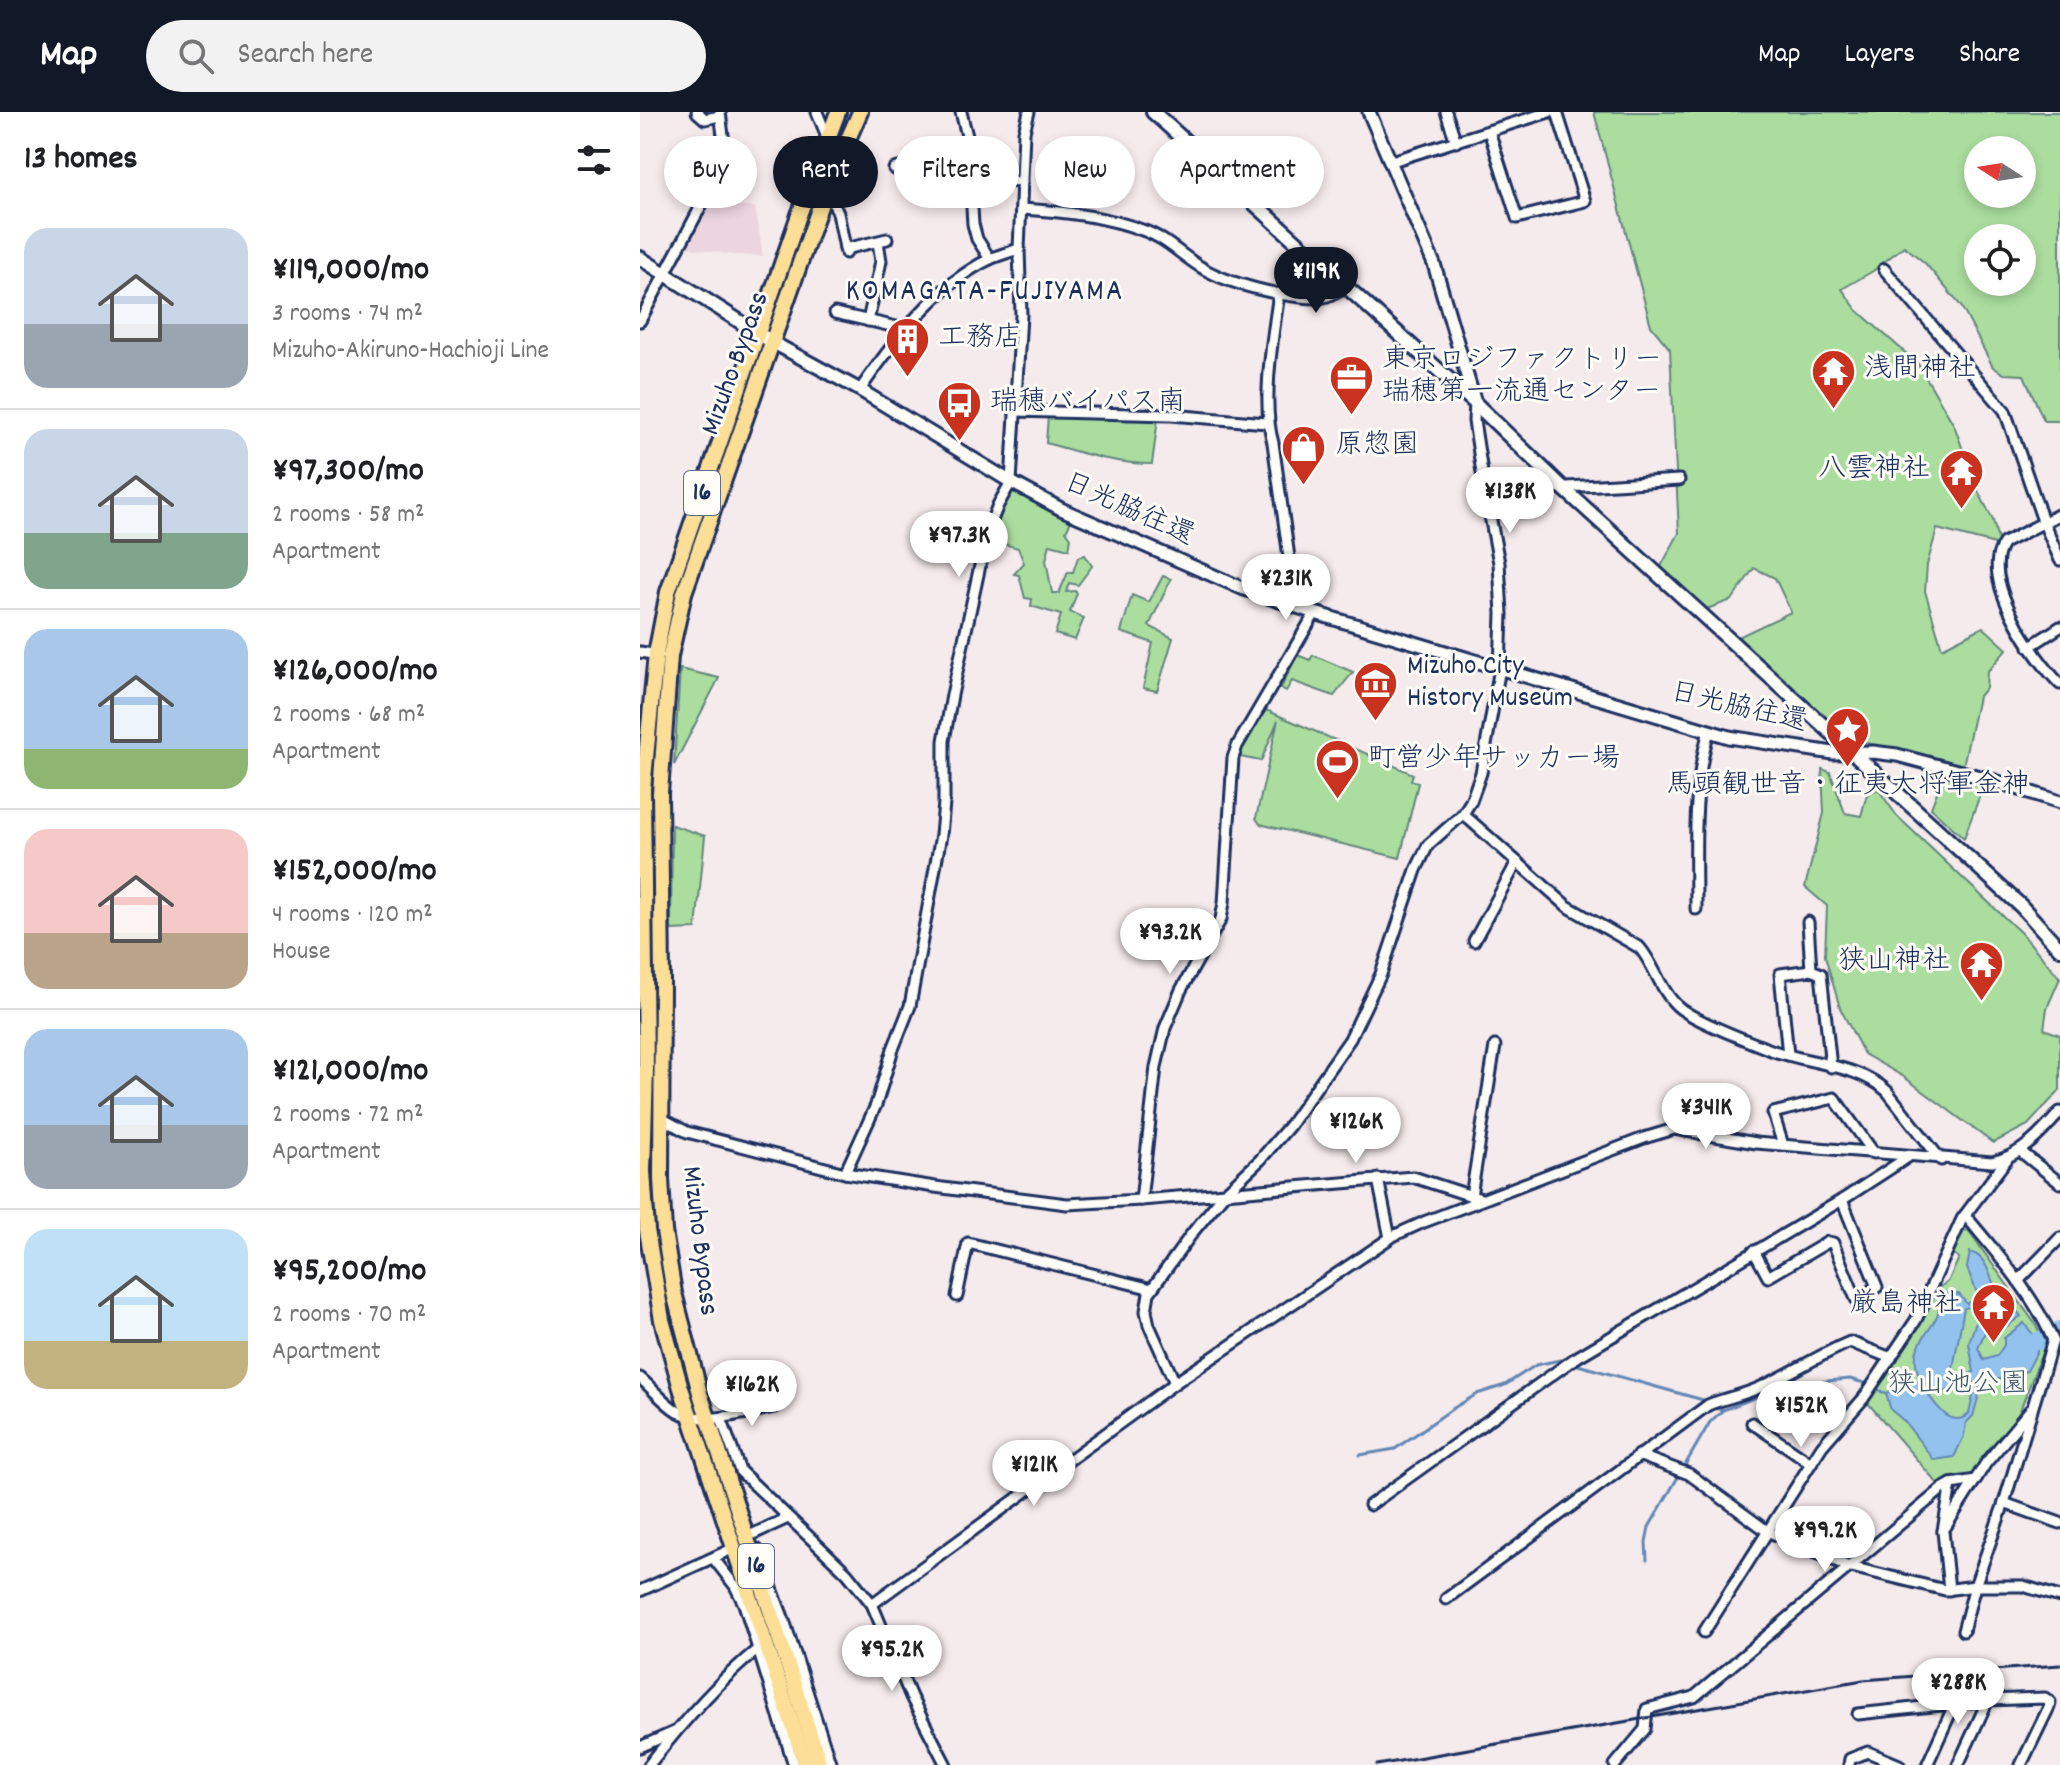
<!DOCTYPE html>
<meta charset="utf-8">
<style>
:root{--surface:#fff;--page:#f2f2f2;--text:#202124;--muted:#757577;--line:#e0e0e0;--accent:#111827}
body{margin:0;font-family:Dekko,"Klee One",sans-serif;background:var(--page);color:var(--text);height:100vh;display:flex;flex-direction:column;font-size:30px;white-space:nowrap}
*{box-sizing:border-box;margin:0}
p{font-size:26px;color:var(--muted)}
.icon{flex:none;width:44px;height:44px;fill:none;stroke:currentColor;stroke-width:2;stroke-linecap:round;stroke-linejoin:round}
.map{position:relative;flex:1;overflow:hidden}
.side{display:flex;flex-direction:column;background:var(--surface);width:640px}
.side>*{flex:none}
.guide{position:absolute;left:24px;top:24px;width:760px;height:72px;display:flex;gap:16px}
.needle{width:52px;rotate:282deg}
.tools{position:absolute;left:1324px;top:24px;display:grid;gap:16px}
.tools a{display:grid;place-items:center;width:72px;height:72px;border-radius:50%;background:var(--surface);box-shadow:0 4px 12px #0003;font-size:40px}
.price{position:absolute;translate:-50% -68px;padding:0 18px;border-radius:28px;background:#fff;color:#222;font-size:26px;line-height:52px;filter:drop-shadow(0 2px 4px #0008)}
.price::after{content:'';position:absolute;left:50%;top:48px;width:24px;height:18px;margin-left:-12px;background:inherit;clip-path:polygon(0 0,100% 0,50% 100%)}
.price.selected{background:var(--accent);color:#fff}
ul{padding:0;list-style:none}
li{display:flex;align-items:center;gap:24px;height:200px;padding:0 24px}
li+li{border-top:2px solid var(--line)}
li span{display:grid;place-items:center;flex:none;width:224px;height:160px;border-radius:24px;color:#555}
li>.icon{margin-inline-start:auto}
span .icon{width:96px;height:96px;fill:#fffc;stroke-width:1}
li b{font-size:34px}
h2{display:flex;justify-content:space-between;align-items:center;height:96px;padding:0 24px;font-size:34px}
.tag{padding:0 28px;border-radius:36px;background:var(--surface);box-shadow:0 4px 12px #0003;font-size:28px;line-height:72px}
.tag.selected{background:var(--accent);color:#fff}
header{display:flex;align-items:center;gap:48px;box-sizing:border-box;height:112px;padding:0 40px;background:var(--accent);color:#fff}
header strong{font-size:38px}
nav{display:flex;gap:44px;margin-inline-start:auto;font-size:28px}
.search{width:560px;height:72px;background:var(--page);display:flex;align-items:center;gap:20px;box-sizing:border-box;padding:0 28px;border-radius:44px;color:var(--muted);font-size:30px}
main{display:flex;flex:1;min-height:0}
.map>svg:first-child{display:block}
.built{fill:#ecd5df}
.green{fill:#abdd9e;stroke:#63867e;stroke-width:2;fill-rule:evenodd}
.water{fill:#94c2ee;stroke:#6487b4;stroke-width:2;fill-rule:evenodd}
.lines{fill:none;stroke-linecap:round;stroke-linejoin:round}
.stream{stroke:#6487b4;stroke-width:3}
.river{stroke:#94c2ee;stroke-width:18}
.minor-casing{stroke:#1b2f5e;stroke-width:15}
.tertiary-casing{stroke:#1b2f5e;stroke-width:17}
.secondary-casing{stroke:#1b2f5e;stroke-width:18}
.trunk-casing{stroke:#1b2f5e;stroke-width:20}
.minor{stroke:#fdfcf7;stroke-width:9}
.tertiary{stroke:#fdfcf7;stroke-width:11}
.secondary{stroke:#fdfcf7;stroke-width:12}
.trunk{stroke:#fcde96;stroke-width:14}
.rail{stroke:#1b2f5e;stroke-width:3}
.labels{text-anchor:middle;dominant-baseline:central;stroke-width:6;stroke-linejoin:round;paint-order:stroke}
.shield{fill:#fdfcf7;stroke:#5f6c8c;stroke-width:2}
.shield-label{font-size:26px;font-weight:bold;fill:#1b2f5e}
.poi-label{font-size:28px;fill:#1b2f5e;stroke:#fdfcf7;text-anchor:start}
.street-label{font-size:28px;fill:#1b2f5e;stroke:#fdfcf7}
.park-label{font-size:28px;fill:#3f5a6e;stroke:#fdfcf7}
.neighbourhood-label{font-size:30px;letter-spacing:2px;fill:#1b2f5e;stroke:#fdfcf7}
</style>
<header>
<strong>Map</strong>
<div class="search"><svg class="icon" aria-label="search" viewBox="0 0 24 24"><circle cx="10" cy="10" r="6"/><path d="M15 15l6 6"/></svg>Search here</div>
<nav><a>Map</a><a>Layers</a><a>Share</a></nav>
</header>
<main>
<section class="side">
<h2>13 homes<svg class="icon" aria-label="filters" viewBox="0 0 24 24"><path d="M4 7h16M4 17h16"/><circle cx="9" cy="7" r="2"/><circle cx="15" cy="17" r="2"/></svg></h2>
<ul>
<li><span style="background:linear-gradient(#c9d6e8 60%,#9aa5b1 0)"><svg class="icon" aria-label="home" viewBox="0 0 24 24"><path d="M3 11l9-7 9 7M6 9v11h12V9"/></svg></span><div><b>¥119,000/mo</b><p>3 rooms · 74 m²</p><p>Mizuho-Akiruno-Hachioji Line</p></div></li>
<li><span style="background:linear-gradient(#c9d6e8 65%,#7fa58c 0)"><svg class="icon" aria-label="home" viewBox="0 0 24 24"><path d="M3 11l9-7 9 7M6 9v11h12V9"/></svg></span><div><b>¥97,300/mo</b><p>2 rooms · 58 m²</p><p>Apartment</p></div></li>
<li><span style="background:linear-gradient(#a9c7e8 75%,#8fb573 0)"><svg class="icon" aria-label="home" viewBox="0 0 24 24"><path d="M3 11l9-7 9 7M6 9v11h12V9"/></svg></span><div><b>¥126,000/mo</b><p>2 rooms · 68 m²</p><p>Apartment</p></div></li>
<li><span style="background:linear-gradient(#f6c9c9 65%,#b9a48a 0)"><svg class="icon" aria-label="home" viewBox="0 0 24 24"><path d="M3 11l9-7 9 7M6 9v11h12V9"/></svg></span><div><b>¥152,000/mo</b><p>4 rooms · 120 m²</p><p>House</p></div></li>
<li><span style="background:linear-gradient(#a9c7e8 60%,#9aa5b1 0)"><svg class="icon" aria-label="home" viewBox="0 0 24 24"><path d="M3 11l9-7 9 7M6 9v11h12V9"/></svg></span><div><b>¥121,000/mo</b><p>2 rooms · 72 m²</p><p>Apartment</p></div></li>
<li><span style="background:linear-gradient(#bfe0f5 70%,#c2b280 0)"><svg class="icon" aria-label="home" viewBox="0 0 24 24"><path d="M3 11l9-7 9 7M6 9v11h12V9"/></svg></span><div><b>¥95,200/mo</b><p>2 rooms · 70 m²</p><p>Apartment</p></div></li>
</ul>
</section>
<div class="map">
<svg width="1420" height="1653" viewBox="0 0 1420 1653">
<rect width="100%" height="100%" fill="#f5eaec"/>
<filter id="ink" filterUnits="userSpaceOnUse"><feTurbulence type="fractalNoise" baseFrequency=".0125" numOctaves="2"/><feDisplacementMap in="SourceGraphic" scale="16" xChannelSelector="R" yChannelSelector="G"/><feConvolveMatrix kernelMatrix="1 2 1 2 8 2 1 2 1" color-interpolation-filters="sRGB"/></filter>
<g filter="url(#ink)">
<path class="built" d="M67 94 115 95 123 144 95 143 44 135Z"/>
<g class="green">
<path d="M954 0H1420V309H1404L1384 263 1364 262 1353 255 1321 194 1285 151 1264 134 1233 159 1202 177 1217 198 1278 252 1314 313 1337 377 1353 408 1359 433 1297 417 1287 453 1285 479 1302 536 1343 515 1367 537 1347 560 1346 576 1338 585 1323 654 1210 627 1094 527 1151 500 1135 466 1114 456 1092 488 1061 499 1018 460 1039 421 1030 237 1011 214ZM1338 38H1382V82H1338ZM1338 126H1382V170H1338Z"/>
<path d="M408 303 518 307 512 352C475 352 442 341 406 331Z"/>
<path d="M373 379 431 409 426 419 431 426 429 437 410 432 406 448 412 481H419L428 460H433L438 445 445 443 452 454 438 473 429 471 426 480 435 479 437 481 430 500 444 506 435 528 415 522 421 503 391 494 392 487 385 486 379 463 374 462 384 451 378 436 350 428 367 381Z"/>
<path d="M523 464 531 467 509 514 533 526 517 579 503 576 513 531 481 520 492 483 509 490Z"/>
<path d="M657 543 670 548 673 543 713 560 694 584 652 569 646 579 641 576Z"/>
<path d="M40 557 79 566 34 653Z"/>
<path d="M626 598 773 662 771 668 778 671 760 746 620 712 616 706 638 608 621 649 600 645 604 630Z"/>
<path d="M1182 657 1190 660 1205 701 1221 704 1227 682 1238 677 1257 704 1383 823 1420 866 1407 896 1404 917 1420 923V978L1388 1013 1353 1031 1264 965 1224 942 1200 896 1185 844 1187 794 1165 775 1184 701Z"/>
<path d="M1305 659 1344 672 1324 726 1291 696Z"/>
<path d="M32 713 65 724 56 817 31 818Z"/>
<path d="M1328 1118 1396 1213 1405 1233 1376 1309 1330 1366 1297 1371 1226 1289 1247 1264 1296 1177 1308 1170 1319 1146 1313 1141 1320 1121Z"/>
</g>
<path class="water" d="M1330 1140C1349 1145 1349 1167 1358 1181 1364 1192 1374 1195 1381 1204L1360 1219 1345 1220 1338 1236 1344 1248 1357 1244 1364 1233V1226L1384 1211 1398 1229 1397 1240 1387 1259 1342 1272 1333 1304 1326 1311 1324 1324 1314 1345 1294 1348 1264 1309 1251 1298 1246 1282 1269 1269 1276 1270 1280 1267C1269 1237 1281 1232 1295 1208 1300 1200 1299 1191 1303 1183L1319 1182 1327 1192 1339 1186 1327 1156ZM1341 1193 1329 1231 1334 1260 1317 1266 1312 1262 1324 1196ZM1327 1267 1332 1268 1335 1275 1329 1302C1310 1317 1298 1295 1287 1281L1291 1276C1306 1286 1314 1274 1327 1267Z"/>
<g class="lines">
<g class="stream">
<path d="M1235 1276 1246 1282"/>
<path d="M720 1343 755 1337 812 1297 837 1282 865 1273 896 1253 920 1248 1063 1288 1073 1296 1083 1298 1151 1272 1210 1267 1228 1272"/>
<path d="M1007 1448 1006 1430 1009 1415 1070 1310 1083 1298"/>
</g>
<path class="river" d="M1398 1229 1420 1218"/>
<defs>
<g id="minor">
<path d="M57 0 65 7 80 4"/>
<path d="M177 0 188 27"/>
<path d="M321 0 338 68 332 96 333 112 337 127 350 147"/>
<path d="M806 0 816 30"/>
<path d="M849 19 877 106 945 89 917 0"/>
<path d="M752 49 909 0"/>
<path d="M254 57 330 39"/>
<path d="M338 68 382 70"/>
<path d="M186 77 198 101 206 141"/>
<path d="M381 97C421 99 465 104 502 118 524 125 540 142 559 154 586 172 646 186 677 186 688 186 697 180 706 176"/>
<path d="M205 137 247 127"/>
<path d="M1244 157 1365 299 1403 409 1420 448"/>
<path d="M639 181C633 224 621 290 633 331L656 495"/>
<path d="M195 201 265 217"/>
<path d="M0 209 86 47 80 0"/>
<path d="M228 209 241 149 238 130"/>
<path d="M220 278C252 231 297 172 350 147 359 143 369 140 379 137"/>
<path d="M374 299 531 303 627 311"/>
<path d="M845 380 1039 368"/>
<path d="M1420 402 1364 431C1338 466 1395 547 1420 572"/>
<path d="M1389 535 1420 515"/>
<path d="M0 540 19 543"/>
<path d="M823 702 927 794 1000 836C1015 854 1022 883 1041 897 1059 910 1110 930 1131 938 1167 951 1219 953 1247 979L1301 1048"/>
<path d="M1056 797C1056 737 1052 677 1069 619"/>
<path d="M1168 810 1171 858 1181 862 1191 955"/>
<path d="M834 829 877 750"/>
<path d="M1148 943 1140 862 1171 858"/>
<path d="M21 1006 47 1020 205 1061 295 1075 427 1092 501 1088 773 1065 841 1087"/>
<path d="M1143 1033 1133 1001 1194 986 1234 1041"/>
<path d="M1380 1039 1420 1071"/>
<path d="M205 1061 236 993 253 937 270 894 301 723 304 691V629L312 583 347 421 358 393 371 370 381 203 379 137 384 20 389 0"/>
<path d="M738 1067 750 1126"/>
<path d="M831 1084 855 934"/>
<path d="M501 1088 516 955 525 916 541 878 581 807 584 791 593 646 597 634 675 501"/>
<path d="M1325 1103C1357 1142 1393 1181 1413 1228L1364 1391 1420 1411"/>
<path d="M1114 1139 1128 1165 1188 1130 1193 1131 1216 1187 1237 1175 1202 1088"/>
<path d="M1378 1169 1420 1126"/>
<path d="M317 1184 328 1131 512 1177"/>
<path d="M0 1266C12 1276 24 1291 37 1299 63 1315 108 1300 135 1295"/>
<path d="M535 1271 509 1213 506 1199 509 1181 553 1120 585 1081 620 1048 650 1013 710 927 741 862 776 758 788 733 823 702 831 689 841 661 860 556 862 502 859 451 843 367 834 309 835 291"/>
<path d="M81 1306 100 1359 207 1461 232 1492 271 1585 306 1653"/>
<path d="M1112 1311 1171 1351"/>
<path d="M998 1343 1049 1362 1127 1419 1207 1454 1305 1478 1335 1474H1383L1420 1485"/>
<path d="M730 1393 934 1247 1202 1088 1268 1045"/>
<path d="M1303 1419 1346 1351 1391 1297"/>
<path d="M111 1423 148 1406"/>
<path d="M117 1437 144 1508 191 1653"/>
<path d="M74 1447 95 1474 104 1492 154 1653"/>
<path d="M1309 1478 1303 1419 1311 1372"/>
<path d="M0 1479 94 1436"/>
<path d="M806 1487 1068 1293C1085 1286 1104 1283 1121 1275 1152 1261 1179 1243 1210 1230L1251 1246"/>
<path d="M232 1492 535 1271 753 1124 784 1110 1004 1026 1034 1017 1116 1031 1352 1050C1381 1044 1401 1022 1420 1000"/>
<path d="M1323 1519 1335 1474 1364 1391"/>
<path d="M1064 1520 1182 1334 1223 1287 1276 1208 1322 1107 1367 1047"/>
<path d="M1218 1602 1348 1588 1405 1586 1410 1590 1409 1595 1381 1653"/>
<path d="M0 1635 34 1620"/>
<path d="M9 1653C41 1612 77 1570 118 1537"/>
<path d="M975 1653 1005 1617 1007 1597 1054 1585 1302 1377 1311 1372 1336 1368"/>
<path d="M1209 1653 1210 1647 1228 1640 1259 1653"/>
<path d="M1287 1653 1315 1591"/>
<path d="M1318 1653 1348 1588"/>
</g>
<g id="tertiary">
<path d="M729 0 794 152 835 291"/>
<path d="M132 230 220 278 371 370 421 397 604 477 675 501 1089 625 1193 641 1233 640 1257 643 1355 669 1420 690"/>
</g>
<g id="secondary">
<path d="M513 0 835 291 921 374 1381 794 1420 837"/>
<path d="M0 146 132 230"/>
</g>
<g id="trunk">
<path d="M166 1653 41 1276 22 1208 7 1118 3 1059 6 957 3 677 16 542 28 480 159 103 198 0"/>
<path d="M180 1653 60 1281 34 1181 24 1119 21 1067 22 869 20 681 30 544 44 481 186 77 220 0"/>
</g>
</defs>
<use href="#minor" class="minor-casing"/>
<use href="#tertiary" class="tertiary-casing"/>
<use href="#secondary" class="secondary-casing"/>
<use href="#trunk" class="trunk-casing"/>
<use href="#minor" class="minor"/>
<use href="#tertiary" class="tertiary"/>
<use href="#secondary" class="secondary"/>
<use href="#trunk" class="trunk"/>
<path class="rail" d="M737 1653 1223 1568 1420 1553"/>
</g>
</g>
<defs>
<symbol id="building-pin" viewBox="-11 -11 22 30"><path d="M0 17L-7.5 6A9.5 9.5 0 1 1 7.5 6Z" fill="#c8321e" stroke="#fdfcf7"/><path d="M-4-6H4V6H1V3H-1V6H-4ZM-2.5-4.3h1.7v1.8h-1.7ZM.8-4.3h1.7v1.8H.8ZM-2.5-1h1.7V.8h-1.7ZM.8-1h1.7V.8H.8Z" fill="#fff"/></symbol>
<symbol id="temple-pin" viewBox="-11 -11 22 30"><path d="M0 17L-7.5 6A9.5 9.5 0 1 1 7.5 6Z" fill="#c8321e" stroke="#fdfcf7"/><path d="M0-6L5-2H3V0L6.5 2.5H4V6H1.5V3h-3V6H-4V2.5H-6.5L-3 0V-2H-5Z" fill="#fff"/></symbol>
<symbol id="office-pin" viewBox="-11 -11 22 30"><path d="M0 17L-7.5 6A9.5 9.5 0 1 1 7.5 6Z" fill="#c8321e" stroke="#fdfcf7"/><path d="M-6-3h4V-5.5h4V-3h4V5H-6ZM-1-4.5V-3h2v-1.5ZM-6 0V1H6V0Z" fill="#fff"/></symbol>
<symbol id="bus-pin" viewBox="-11 -11 22 30"><path d="M0 17L-7.5 6A9.5 9.5 0 1 1 7.5 6Z" fill="#c8321e" stroke="#fdfcf7"/><path d="M-5-6H5V4H4V6H2V4H-2V6H-4V4H-5ZM-3.5-4V0h7V-4ZM-3.5 1.2v1.5H-2V1.2ZM2 1.2v1.5H3.5V1.2Z" fill="#fff"/></symbol>
<symbol id="shop-pin" viewBox="-11 -11 22 30"><path d="M0 17L-7.5 6A9.5 9.5 0 1 1 7.5 6Z" fill="#c8321e" stroke="#fdfcf7"/><path d="M-5-2.5h2.3a2.7 3.5 0 0 1 5.4 0H5L5.5 6h-11ZM-1.5-2.5h3a1.5 2.3 0 0 0-3 0Z" fill="#fff"/></symbol>
<symbol id="museum-pin" viewBox="-11 -11 22 30"><path d="M0 17L-7.5 6A9.5 9.5 0 1 1 7.5 6Z" fill="#c8321e" stroke="#fdfcf7"/><path d="M0-6L6-3V-2H-6V-3ZM-5-1h2V3h-2ZM-1-1h2V3h-2ZM3-1h2V3H3ZM-6 4H6V6H-6Z" fill="#fff"/></symbol>
<symbol id="sight-pin" viewBox="-11 -11 22 30"><path d="M0 17L-7.5 6A9.5 9.5 0 1 1 7.5 6Z" fill="#c8321e" stroke="#fdfcf7"/><path d="M0-6L1.8-2.2L6-1.7L2.9 1.2L3.7 5.4L0 3.3L-3.7 5.4L-2.9 1.2L-6-1.7L-1.8-2.2Z" fill="#fff"/></symbol>
<symbol id="stadium-pin" viewBox="-11 -11 22 30"><path d="M0 17L-7.5 6A9.5 9.5 0 1 1 7.5 6Z" fill="#c8321e" stroke="#fdfcf7"/><path d="M0-5a6.5 5 0 1 0 0 10a6.5 5 0 1 0 0-10ZM-3.5-1.8h7v3.6h-7Z" fill="#fff"/></symbol>
</defs>
<g fill-rule="evenodd">
<use href="#building-pin" x="242" y="202" width="51" height="69"/>
<use href="#temple-pin" x="1168" y="234" width="51" height="69"/>
<use href="#office-pin" x="686" y="240" width="51" height="69"/>
<use href="#bus-pin" x="294" y="266" width="51" height="69"/>
<use href="#shop-pin" x="638" y="310" width="51" height="69"/>
<use href="#temple-pin" x="1296" y="334" width="51" height="69"/>
<use href="#museum-pin" x="710" y="546" width="51" height="69"/>
<use href="#sight-pin" x="1182" y="592" width="51" height="69"/>
<use href="#stadium-pin" x="672" y="624" width="51" height="69"/>
<use href="#temple-pin" x="1316" y="826" width="51" height="69"/>
<use href="#temple-pin" x="1328" y="1168" width="51" height="69"/>
</g>
<g class="labels">
<g class="shield">
<rect x="44" y="359" width="36" height="44" rx="6"/>
<rect x="98" y="1432" width="36" height="44" rx="6"/>
</g>
<g class="shield-label">
<text x="62" y="381">16</text>
<text x="116" y="1454">16</text>
</g>
<g class="poi-label">
<text x="298" y="228">工務店</text>
<text x="742" y="250">東京ロジファクトリー<tspan x="742" dy="32">瑞穂第一流通センター</tspan></text>
<text x="1224" y="259">浅間神社</text>
<text x="350" y="292">瑞穂バイパス南</text>
<text x="695" y="335">原惣園</text>
<text x="1290" y="359" text-anchor="end">八雲神社</text>
<text x="767" y="556">Mizuho City<tspan x="767" dy="32">History Museum</tspan></text>
<text x="728" y="649">町営少年サッカー場</text>
<text x="1208" y="675" text-anchor="middle">馬頭観世音・征夷大将軍金神</text>
<text x="1310" y="851" text-anchor="end">狭山神社</text>
<text x="1322" y="1194" text-anchor="end">厳島神社</text>
</g>
<g class="street-label">
<text transform="translate(97 252) rotate(-70)">Mizuho Bypass</text>
<text transform="translate(488 399) rotate(24)">日光脇往還</text>
<text transform="translate(1098 597) rotate(13)">日光脇往還</text>
<text transform="translate(58 1129) rotate(83)">Mizuho Bypass</text>
</g>
<g class="park-label">
<text x="1318" y="1274">狭山池公園</text>
</g>
<g class="neighbourhood-label">
<text x="345" y="181">KOMAGATA-FUJIYAMA</text>
</g>
</g>
</svg>
<div class="tools">
<a><svg class="needle" viewBox="-14 -14 28 28"><path d="M0-13l5 13h-10z" fill="#e53935"/><path d="M0 13l5-13h-10z" fill="#757577"/></svg></a>
<a><svg class="icon" aria-label="locate" viewBox="0 0 24 24"><circle cx="12" cy="12" r="6"/><path d="M12 2v4M12 18v4M2 12h4M18 12h4"/></svg></a>
</div>
<b class="price selected" style="left:676px;top:203px">¥119K</b>
<b class="price" style="left:870px;top:423px">¥138K</b>
<b class="price" style="left:319px;top:467px">¥97.3K</b>
<b class="price" style="left:646px;top:510px">¥231K</b>
<b class="price" style="left:530px;top:864px">¥93.2K</b>
<b class="price" style="left:1066px;top:1039px">¥341K</b>
<b class="price" style="left:716px;top:1053px">¥126K</b>
<b class="price" style="left:112px;top:1316px">¥162K</b>
<b class="price" style="left:1161px;top:1337px">¥152K</b>
<b class="price" style="left:394px;top:1396px">¥121K</b>
<b class="price" style="left:1185px;top:1462px">¥99.2K</b>
<b class="price" style="left:252px;top:1581px">¥95.2K</b>
<b class="price" style="left:1318px;top:1614px">¥288K</b>
<div class="guide">
<a class="tag">Buy</a>
<a class="tag selected">Rent</a>
<a class="tag">Filters</a>
<a class="tag">New</a>
<a class="tag">Apartment</a>
</div>
</div>
</main>
